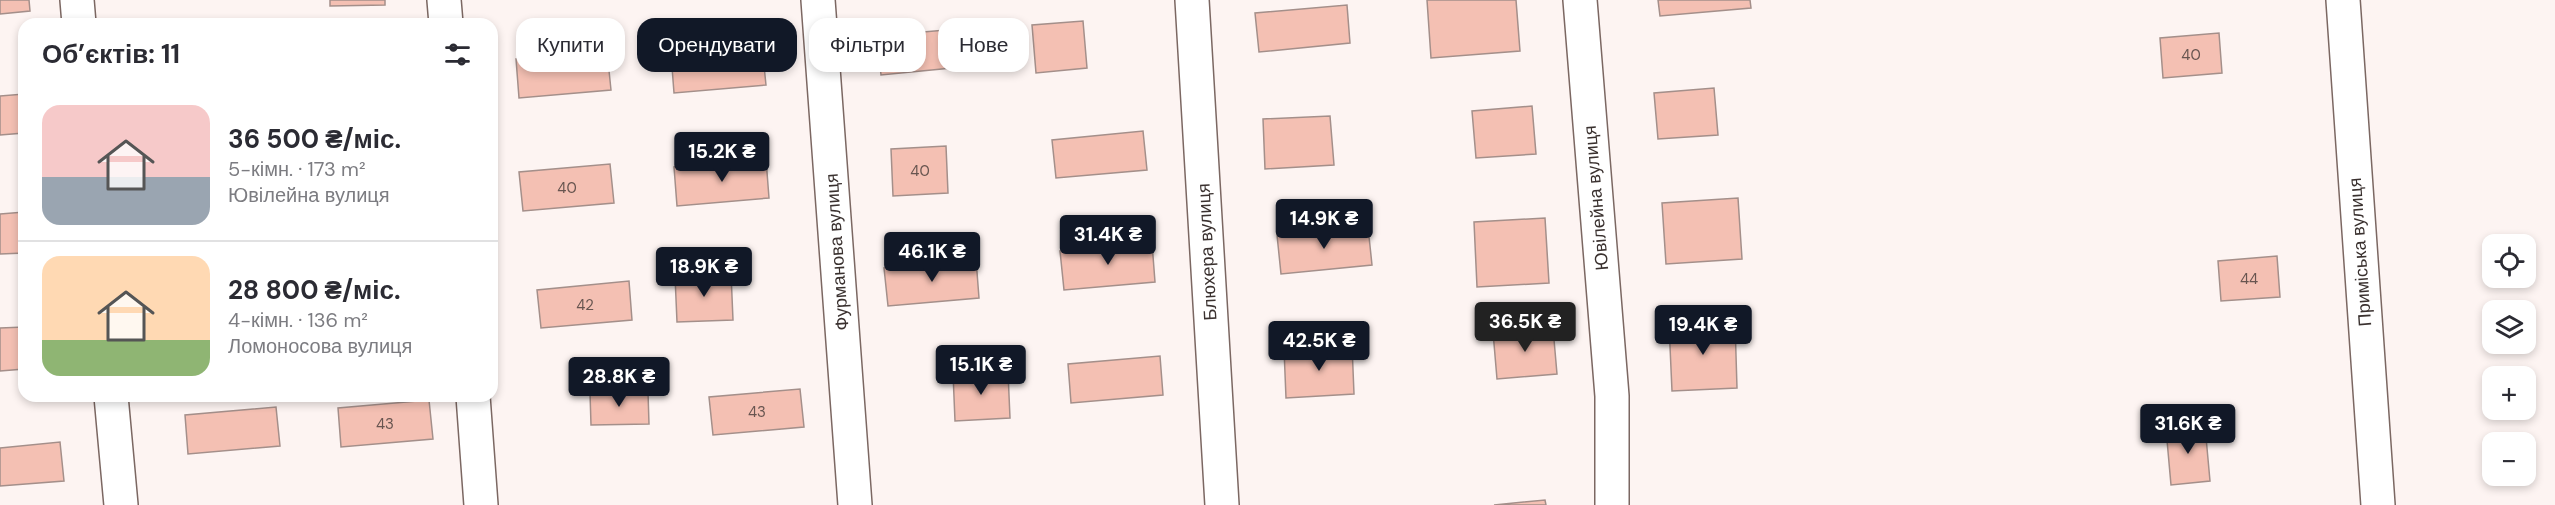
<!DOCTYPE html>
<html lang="uk">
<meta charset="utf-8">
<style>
:root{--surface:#fff;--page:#f2f2f3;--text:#2b2b33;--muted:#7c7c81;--line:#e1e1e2;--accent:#111827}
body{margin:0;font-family:"DM Sans",sans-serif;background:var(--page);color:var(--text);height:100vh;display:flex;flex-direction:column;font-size:22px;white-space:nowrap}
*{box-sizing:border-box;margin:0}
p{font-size:20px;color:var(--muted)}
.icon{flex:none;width:33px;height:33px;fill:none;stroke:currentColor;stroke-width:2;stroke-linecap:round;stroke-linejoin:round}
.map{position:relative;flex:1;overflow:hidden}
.panel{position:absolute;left:18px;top:18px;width:480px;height:384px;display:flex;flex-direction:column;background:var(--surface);border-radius:18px;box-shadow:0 3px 9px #0003}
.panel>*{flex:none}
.top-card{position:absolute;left:516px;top:18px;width:570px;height:54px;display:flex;gap:12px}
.controls{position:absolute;left:2482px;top:234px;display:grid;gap:12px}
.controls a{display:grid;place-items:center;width:54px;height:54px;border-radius:12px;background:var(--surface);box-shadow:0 3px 9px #0003;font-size:30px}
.price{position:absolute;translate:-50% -51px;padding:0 14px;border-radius:6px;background:var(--accent);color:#fff;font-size:20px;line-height:39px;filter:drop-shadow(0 2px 3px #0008)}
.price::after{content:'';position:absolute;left:50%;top:36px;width:18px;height:14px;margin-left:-9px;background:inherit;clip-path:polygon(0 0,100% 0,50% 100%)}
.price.active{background:#222;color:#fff}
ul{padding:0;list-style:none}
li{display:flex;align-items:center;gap:18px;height:150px;padding:0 24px}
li+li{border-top:2px solid var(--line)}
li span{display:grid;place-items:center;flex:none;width:168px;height:120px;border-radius:18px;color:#555}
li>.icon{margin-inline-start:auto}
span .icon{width:72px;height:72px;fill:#fffc;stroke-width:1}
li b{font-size:26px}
h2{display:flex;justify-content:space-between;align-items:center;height:72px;padding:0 24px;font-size:26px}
.pill{padding:0 21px;border-radius:18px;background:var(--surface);box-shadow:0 3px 9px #0003;font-size:21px;line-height:54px}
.pill.active{background:var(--accent);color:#fff}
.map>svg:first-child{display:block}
.building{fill:#f4c0b3;stroke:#a48f8a;stroke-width:1.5}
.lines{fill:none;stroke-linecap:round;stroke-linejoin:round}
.street-casing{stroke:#7b6762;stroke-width:36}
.street{stroke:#fff;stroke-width:33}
.labels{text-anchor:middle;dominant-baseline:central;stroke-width:6;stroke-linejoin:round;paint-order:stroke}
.number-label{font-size:15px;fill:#685550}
.street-label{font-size:18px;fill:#3a312f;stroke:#fff}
</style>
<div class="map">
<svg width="2555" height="505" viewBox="0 0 2555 505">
<rect width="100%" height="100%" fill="#fdf4f2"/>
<g class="building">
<path d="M0 0H29L30 11 0 14Z"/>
<path d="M330 0H385V5L330 6Z"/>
<path d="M1427 0H1516L1520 51 1431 58Z"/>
<path d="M1658 0H1750L1751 8 1660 16Z"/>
<path d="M1347 5 1350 43 1259 52 1255 13Z"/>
<path d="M1083 21 1087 68 1036 73 1032 25Z"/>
<path d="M969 28 972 66 881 75 877 36Z"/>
<path d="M2219 33 2222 73 2163 78 2160 38Z"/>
<path d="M762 46 766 85 674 93 671 54Z"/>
<path d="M607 51 611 90 519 98 516 59Z"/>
<path d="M1714 88 1718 135 1658 139 1654 93Z"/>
<path d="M24 94V133L0 135V96Z"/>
<path d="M1532 106 1536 154 1476 158 1472 111Z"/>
<path d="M1330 116 1334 165 1265 169 1263 119Z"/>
<path d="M1143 131 1147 170 1056 178 1052 140Z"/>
<path d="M946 146 948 193 893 196 891 149Z"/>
<path d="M766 159 769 198 677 206 674 167Z"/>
<path d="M610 164 614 203 523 211 519 172Z"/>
<path d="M1738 198 1742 259 1666 264 1662 203Z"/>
<path d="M24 212V253L0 254V214Z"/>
<path d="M1545 218 1549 283 1477 287 1474 222Z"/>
<path d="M1368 227 1372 265 1281 274 1277 235Z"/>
<path d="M1152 243 1155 282 1064 290 1060 251Z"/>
<path d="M2277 256 2280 297 2221 301 2218 261Z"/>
<path d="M976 259 979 298 888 306 884 268Z"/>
<path d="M731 273 733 320 677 322 675 276Z"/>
<path d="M629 281 632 320 541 328 537 290Z"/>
<path d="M1735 322 1737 388 1672 391 1669 324Z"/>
<path d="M24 327V369L0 371V328Z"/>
<path d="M1553 328 1557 374 1497 379 1493 332Z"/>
<path d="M1352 345 1354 394 1286 398 1284 349Z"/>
<path d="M1160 356 1163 395 1071 403 1068 364Z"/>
<path d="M1008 372 1010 418 955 421 953 373Z"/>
<path d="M800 389 804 427 713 435 709 397Z"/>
<path d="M648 392 649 424 591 425 590 393Z"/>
<path d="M429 400 433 439 341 447 338 408Z"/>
<path d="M276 407 280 446 188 454 185 415Z"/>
<path d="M2205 426 2210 481 2171 485 2166 429Z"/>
<path d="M60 442 64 481 0 486V448Z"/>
<path d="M1545 500 1546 505H1494Z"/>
</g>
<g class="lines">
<defs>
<g id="street">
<path d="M77 0 79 24"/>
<path d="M444 0 446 24"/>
<path d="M818 0 855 505"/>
<path d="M1192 0 1222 505"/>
<path d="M1580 0 1612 396V505"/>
<path d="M2343 0 2378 505"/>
<path d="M111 396 121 505"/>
<path d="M473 396 481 505"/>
</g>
</defs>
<use href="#street" class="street-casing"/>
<use href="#street" class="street"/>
</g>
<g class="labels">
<g class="number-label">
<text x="2191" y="55">40</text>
<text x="920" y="171">40</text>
<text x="567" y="188">40</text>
<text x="2249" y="279">44</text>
<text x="585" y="305">42</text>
<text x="757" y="412">43</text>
<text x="385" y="424">43</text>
</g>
<g class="street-label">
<text transform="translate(1596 198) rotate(-95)">Ювілейна вулиця</text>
<text transform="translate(837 252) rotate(-94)">Фурманова вулиця</text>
<text transform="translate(1207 252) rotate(-93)">Блюхера вулиця</text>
<text transform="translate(2360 252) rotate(-94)">Приміська вулиця</text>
</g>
</g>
</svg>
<div class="controls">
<a><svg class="icon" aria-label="locate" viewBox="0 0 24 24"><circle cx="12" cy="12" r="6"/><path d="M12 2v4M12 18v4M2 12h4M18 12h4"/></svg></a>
<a><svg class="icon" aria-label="layers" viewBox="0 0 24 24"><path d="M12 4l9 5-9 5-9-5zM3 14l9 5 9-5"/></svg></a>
<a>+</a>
<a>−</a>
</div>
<b class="price" style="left:722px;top:183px">15.2K ₴</b>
<b class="price" style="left:1324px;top:250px">14.9K ₴</b>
<b class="price" style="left:1108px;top:266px">31.4K ₴</b>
<b class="price" style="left:932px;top:283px">46.1K ₴</b>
<b class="price" style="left:704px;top:298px">18.9K ₴</b>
<b class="price active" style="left:1525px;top:353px">36.5K ₴</b>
<b class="price" style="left:1703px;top:356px">19.4K ₴</b>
<b class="price" style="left:1319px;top:372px">42.5K ₴</b>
<b class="price" style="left:981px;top:396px">15.1K ₴</b>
<b class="price" style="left:619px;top:408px">28.8K ₴</b>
<b class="price" style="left:2188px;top:455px">31.6K ₴</b>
<div class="top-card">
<a class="pill">Купити</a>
<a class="pill active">Орендувати</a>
<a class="pill">Фільтри</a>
<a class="pill">Нове</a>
</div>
<section class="panel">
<h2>Об’єктів: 11<svg class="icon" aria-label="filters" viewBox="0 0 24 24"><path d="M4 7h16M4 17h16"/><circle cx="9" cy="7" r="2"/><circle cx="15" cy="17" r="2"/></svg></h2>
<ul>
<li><span style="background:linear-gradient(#f6c9c9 60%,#9aa5b1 0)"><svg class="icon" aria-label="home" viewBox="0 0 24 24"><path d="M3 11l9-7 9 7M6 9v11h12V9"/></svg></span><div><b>36 500 ₴/міс.</b><p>5-кімн. · 173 m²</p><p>Ювілейна вулиця</p></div></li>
<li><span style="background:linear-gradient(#ffd9b3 70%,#8fb573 0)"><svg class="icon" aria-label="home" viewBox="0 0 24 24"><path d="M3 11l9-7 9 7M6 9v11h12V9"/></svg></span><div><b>28 800 ₴/міс.</b><p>4-кімн. · 136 m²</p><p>Ломоносова вулиця</p></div></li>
</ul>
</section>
</div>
